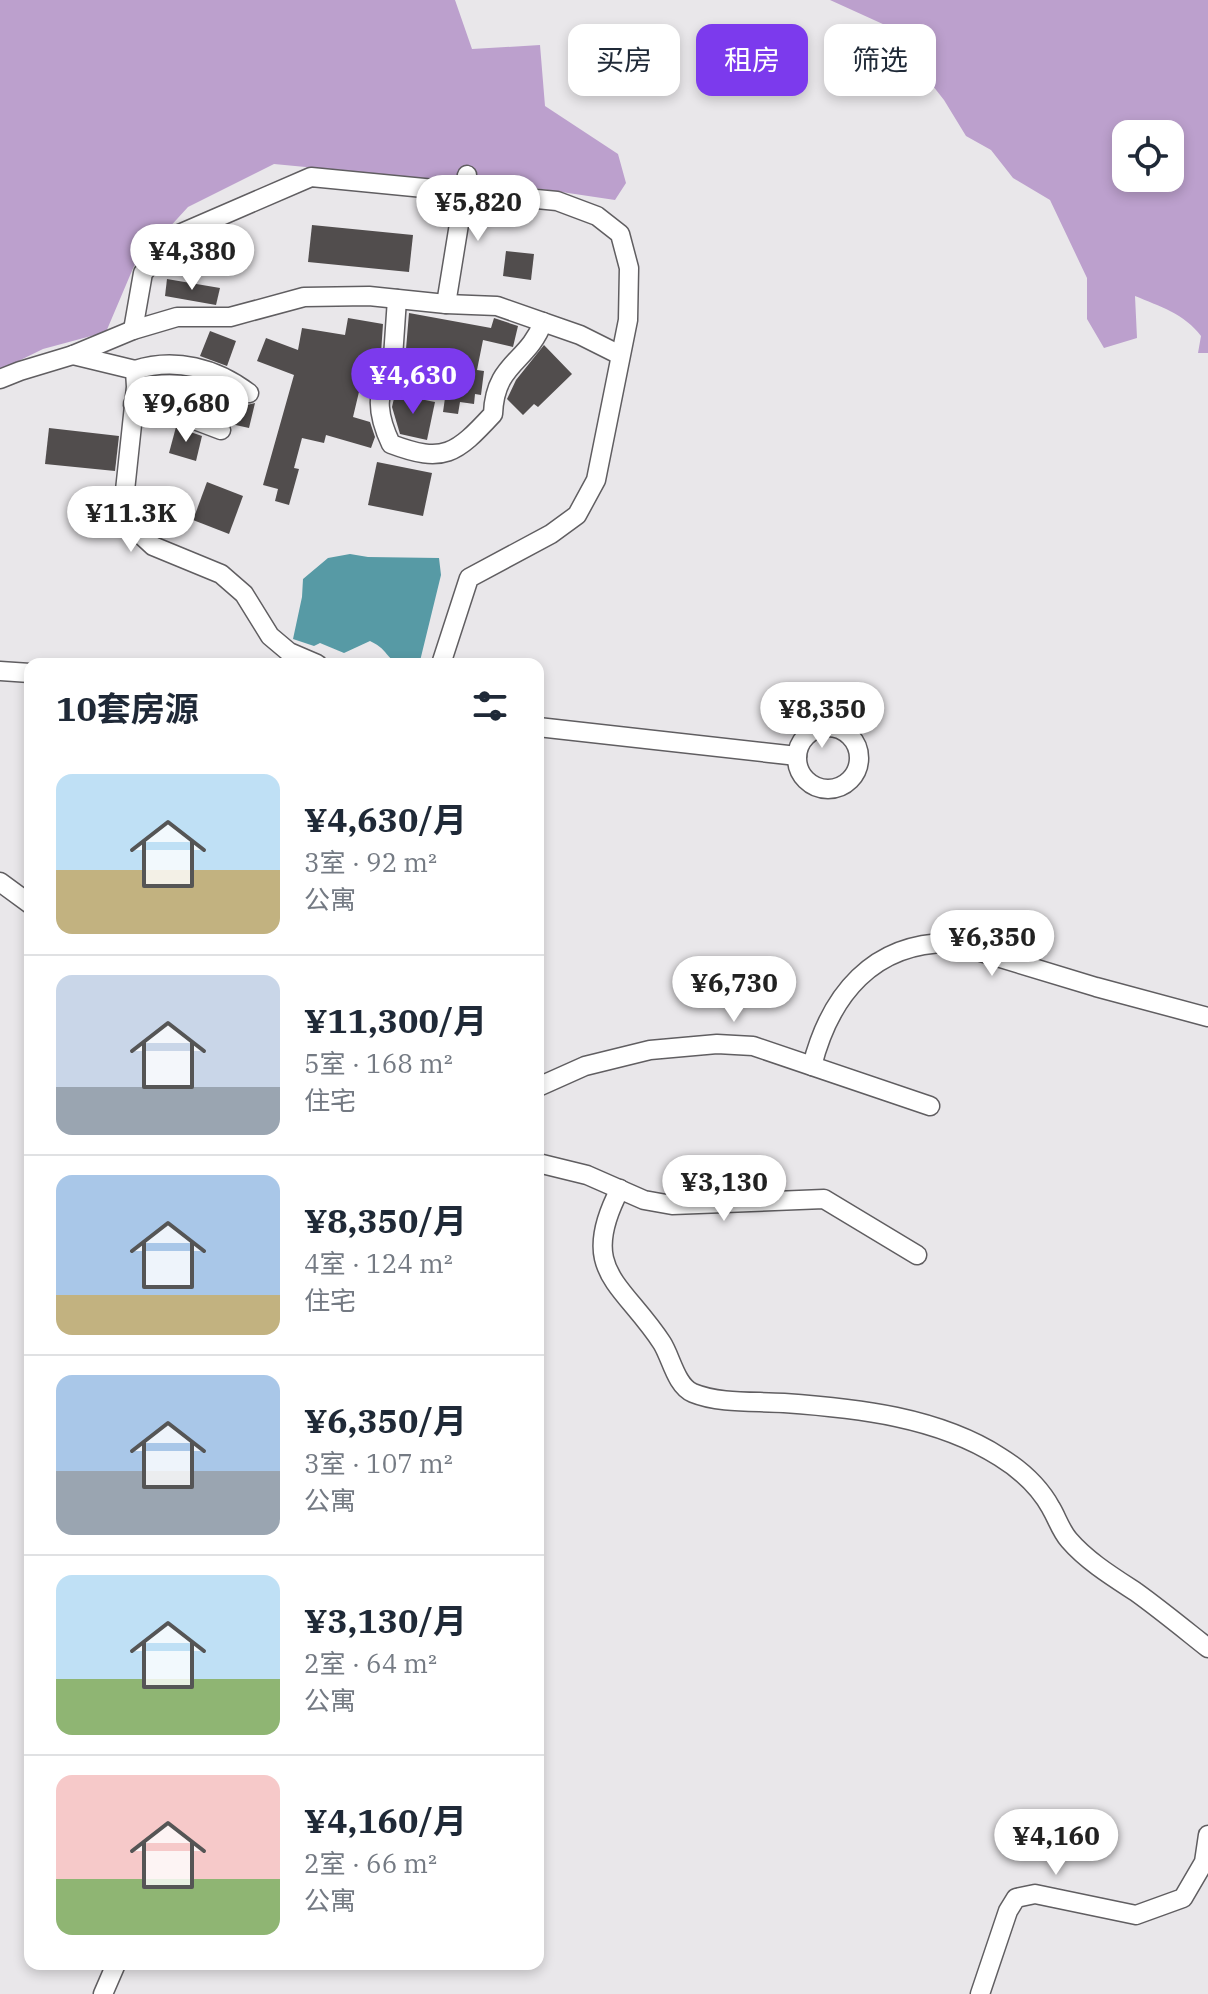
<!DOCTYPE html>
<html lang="zh">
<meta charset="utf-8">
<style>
:root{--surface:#fff;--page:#f2f2f3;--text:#1f2937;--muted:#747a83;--line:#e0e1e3;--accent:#7c3aed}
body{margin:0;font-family:"IBM Plex Serif","Noto Sans SC",serif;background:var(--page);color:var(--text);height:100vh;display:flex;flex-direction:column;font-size:30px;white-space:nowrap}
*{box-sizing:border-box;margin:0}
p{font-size:26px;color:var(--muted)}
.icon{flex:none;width:44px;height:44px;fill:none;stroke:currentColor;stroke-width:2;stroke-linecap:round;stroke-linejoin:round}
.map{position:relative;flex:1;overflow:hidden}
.details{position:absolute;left:24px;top:658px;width:520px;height:1312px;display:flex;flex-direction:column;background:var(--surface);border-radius:16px;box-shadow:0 4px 12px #0003}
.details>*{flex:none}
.top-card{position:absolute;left:568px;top:24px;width:520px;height:72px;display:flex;gap:16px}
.tools{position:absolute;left:1112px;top:120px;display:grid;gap:16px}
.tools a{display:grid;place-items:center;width:72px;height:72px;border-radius:16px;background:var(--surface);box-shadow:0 4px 12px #0003;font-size:40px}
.price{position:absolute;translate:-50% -68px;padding:0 18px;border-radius:28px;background:#fff;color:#222;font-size:26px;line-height:52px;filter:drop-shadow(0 2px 4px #0008)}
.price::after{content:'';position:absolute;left:50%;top:48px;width:24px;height:18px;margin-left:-12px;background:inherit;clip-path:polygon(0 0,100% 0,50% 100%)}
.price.selected{background:var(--accent);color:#fff}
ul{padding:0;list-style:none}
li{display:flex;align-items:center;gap:24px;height:200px;padding:0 32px}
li+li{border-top:2px solid var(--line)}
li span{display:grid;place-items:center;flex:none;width:224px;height:160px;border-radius:16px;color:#555}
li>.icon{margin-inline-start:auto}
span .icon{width:96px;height:96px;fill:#fffc;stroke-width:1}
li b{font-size:34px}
h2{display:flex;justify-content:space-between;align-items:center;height:96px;padding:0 32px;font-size:34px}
.pill{padding:0 28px;border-radius:16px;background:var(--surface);box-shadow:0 4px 12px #0003;font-size:28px;line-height:72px}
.pill.selected{background:var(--accent);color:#fff}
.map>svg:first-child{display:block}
.forest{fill:#bca0cd;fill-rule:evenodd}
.water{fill:#579aa5}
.building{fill:#514d4d}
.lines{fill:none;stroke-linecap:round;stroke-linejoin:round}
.minor-casing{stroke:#605e61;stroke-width:21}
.minor{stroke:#fff;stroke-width:18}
</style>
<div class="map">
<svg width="1208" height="1994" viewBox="0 0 1208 1994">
<rect width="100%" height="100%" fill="#e9e7ea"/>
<g class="forest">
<path d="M0 0H455L472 49 540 45 545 106 618 154 626 183 615 200 488 181 442 180 274 164 188 207 134 266 106 332 43 349 0 370Z"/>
<path d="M830 0H1208V353H1198L1201 336C1185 314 1159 306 1135 296L1137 338 1104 348 1087 319V278L1050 200 1013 178 991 150 966 136 944 100 885 25ZM1126 134H1170V178H1126Z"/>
</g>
<path class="water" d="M350 554 368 557 439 558 441 575 420 661C381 667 396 653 370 641L344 653 320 643 314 646 293 639 302 597 303 579 328 558Z"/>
<g class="building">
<path d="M312 225 413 235 409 272 308 262Z"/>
<path d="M506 251 534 254 531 280 503 276Z"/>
<path d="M167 279 220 288 216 305 165 296Z"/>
<path d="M409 313 491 328 494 318 518 326 513 347 483 340 477 370 484 371 481 395 475 394 474 404 460 402 458 414 443 412 449 370 405 361Z"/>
<path d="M348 318 383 324 381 353 369 350 353 417 370 422 375 437 371 448 326 435 324 443 302 438 294 468 299 469 289 505 275 501 278 489 263 485 294 375 257 361 266 338 298 350 302 328 345 335Z"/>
<path d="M210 331 236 341 227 366 200 356Z"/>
<path d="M544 345 572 374 538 407 534 404 523 415 507 399 516 380Z"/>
<path d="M228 394 247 405 255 403 249 428 231 424 225 419 204 411 210 396 226 403Z"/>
<path d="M395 394 435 402 427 440 400 434 392 407Z"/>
<path d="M176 427 202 436 196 461 169 453Z"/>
<path d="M49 428 119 436 115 471 45 464Z"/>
<path d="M377 462 432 473 423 516 368 505Z"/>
<path d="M207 482 243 496 229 534 193 520Z"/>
</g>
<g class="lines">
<defs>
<g id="minor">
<path d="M397 299 392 372C372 393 380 421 391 444 444 464 456 454 493 414 495 362 528 363 543 322"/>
<path d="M446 304 467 175"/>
<path d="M133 330 143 273 177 235 311 177 557 201 597 216 620 234 629 268 628 320 596 480 577 515 551 534 469 578 441 664"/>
<path d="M73 355 135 370 136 387 124 500 126 521 153 546 221 574 244 594 270 636 289 652 317 664"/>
<path d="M135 370C175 357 216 368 249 393"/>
<path d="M0 379 20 371 73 355 133 330 177 317H230L304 297 369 296 446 304 497 306 580 335 620 355"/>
<path d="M133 404 192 419 221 430"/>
<path d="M0 671 30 673"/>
<path d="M538 727 797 756"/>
<circle cx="828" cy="758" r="31"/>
<path d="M0 882 30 904"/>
<path d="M812 1066C830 995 873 942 951 943L1096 987 1208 1017"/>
<path d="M538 1087 585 1066 650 1050 717 1044 753 1046 930 1106"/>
<path d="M538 1163 587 1175 644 1200 672 1205 824 1199 917 1255"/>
<path d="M620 1189C577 1271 622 1282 662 1343 671 1357 676 1386 693 1393 720 1404 755 1401 784 1403 856 1408 938 1417 1000 1457 1021 1470 1039 1486 1051 1508 1057 1518 1061 1531 1069 1540 1087 1561 1113 1577 1136 1592 1161 1610 1184 1629 1208 1648"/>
<path d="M103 1994 116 1964"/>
<path d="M980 1994 1008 1911 1016 1898 1035 1894 1136 1915 1183 1898 1204 1862 1208 1835"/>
</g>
</defs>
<use href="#minor" class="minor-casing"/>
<use href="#minor" class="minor"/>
</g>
</svg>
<div class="tools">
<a><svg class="icon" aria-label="locate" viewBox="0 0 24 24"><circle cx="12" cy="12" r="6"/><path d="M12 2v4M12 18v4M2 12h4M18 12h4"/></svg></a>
</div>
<b class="price" style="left:478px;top:243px">¥5,820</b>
<b class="price" style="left:192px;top:292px">¥4,380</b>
<b class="price selected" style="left:413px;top:416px">¥4,630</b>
<b class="price" style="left:186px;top:444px">¥9,680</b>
<b class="price" style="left:131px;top:554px">¥11.3K</b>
<b class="price" style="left:822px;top:750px">¥8,350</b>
<b class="price" style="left:992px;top:978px">¥6,350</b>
<b class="price" style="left:734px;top:1024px">¥6,730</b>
<b class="price" style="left:724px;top:1223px">¥3,130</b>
<b class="price" style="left:1056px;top:1877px">¥4,160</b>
<div class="top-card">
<a class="pill">买房</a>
<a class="pill selected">租房</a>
<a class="pill">筛选</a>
</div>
<section class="details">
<h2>10套房源<svg class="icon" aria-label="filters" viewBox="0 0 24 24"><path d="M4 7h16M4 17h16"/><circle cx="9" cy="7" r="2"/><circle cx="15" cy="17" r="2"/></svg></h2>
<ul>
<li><span style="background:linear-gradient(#bfe0f5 60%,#c2b280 0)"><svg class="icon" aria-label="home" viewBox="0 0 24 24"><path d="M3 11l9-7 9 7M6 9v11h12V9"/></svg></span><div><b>¥4,630/月</b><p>3室 · 92 m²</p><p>公寓</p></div></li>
<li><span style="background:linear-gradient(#c9d6e8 70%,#9aa5b1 0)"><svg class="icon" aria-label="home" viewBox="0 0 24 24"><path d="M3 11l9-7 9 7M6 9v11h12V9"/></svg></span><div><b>¥11,300/月</b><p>5室 · 168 m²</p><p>住宅</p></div></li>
<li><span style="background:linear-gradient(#a9c7e8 75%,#c2b280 0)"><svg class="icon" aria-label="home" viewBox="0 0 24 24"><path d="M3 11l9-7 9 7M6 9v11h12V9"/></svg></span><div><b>¥8,350/月</b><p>4室 · 124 m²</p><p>住宅</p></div></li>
<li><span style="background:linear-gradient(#a9c7e8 60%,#9aa5b1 0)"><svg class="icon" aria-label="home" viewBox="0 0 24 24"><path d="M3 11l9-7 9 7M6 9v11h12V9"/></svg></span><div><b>¥6,350/月</b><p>3室 · 107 m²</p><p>公寓</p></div></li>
<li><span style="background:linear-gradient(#bfe0f5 65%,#8fb573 0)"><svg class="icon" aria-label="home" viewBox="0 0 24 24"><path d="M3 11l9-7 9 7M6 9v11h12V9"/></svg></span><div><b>¥3,130/月</b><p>2室 · 64 m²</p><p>公寓</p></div></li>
<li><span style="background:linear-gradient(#f6c9c9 65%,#8fb573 0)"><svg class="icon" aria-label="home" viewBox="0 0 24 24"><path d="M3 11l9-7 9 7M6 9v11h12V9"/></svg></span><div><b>¥4,160/月</b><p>2室 · 66 m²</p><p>公寓</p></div></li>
</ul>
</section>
</div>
